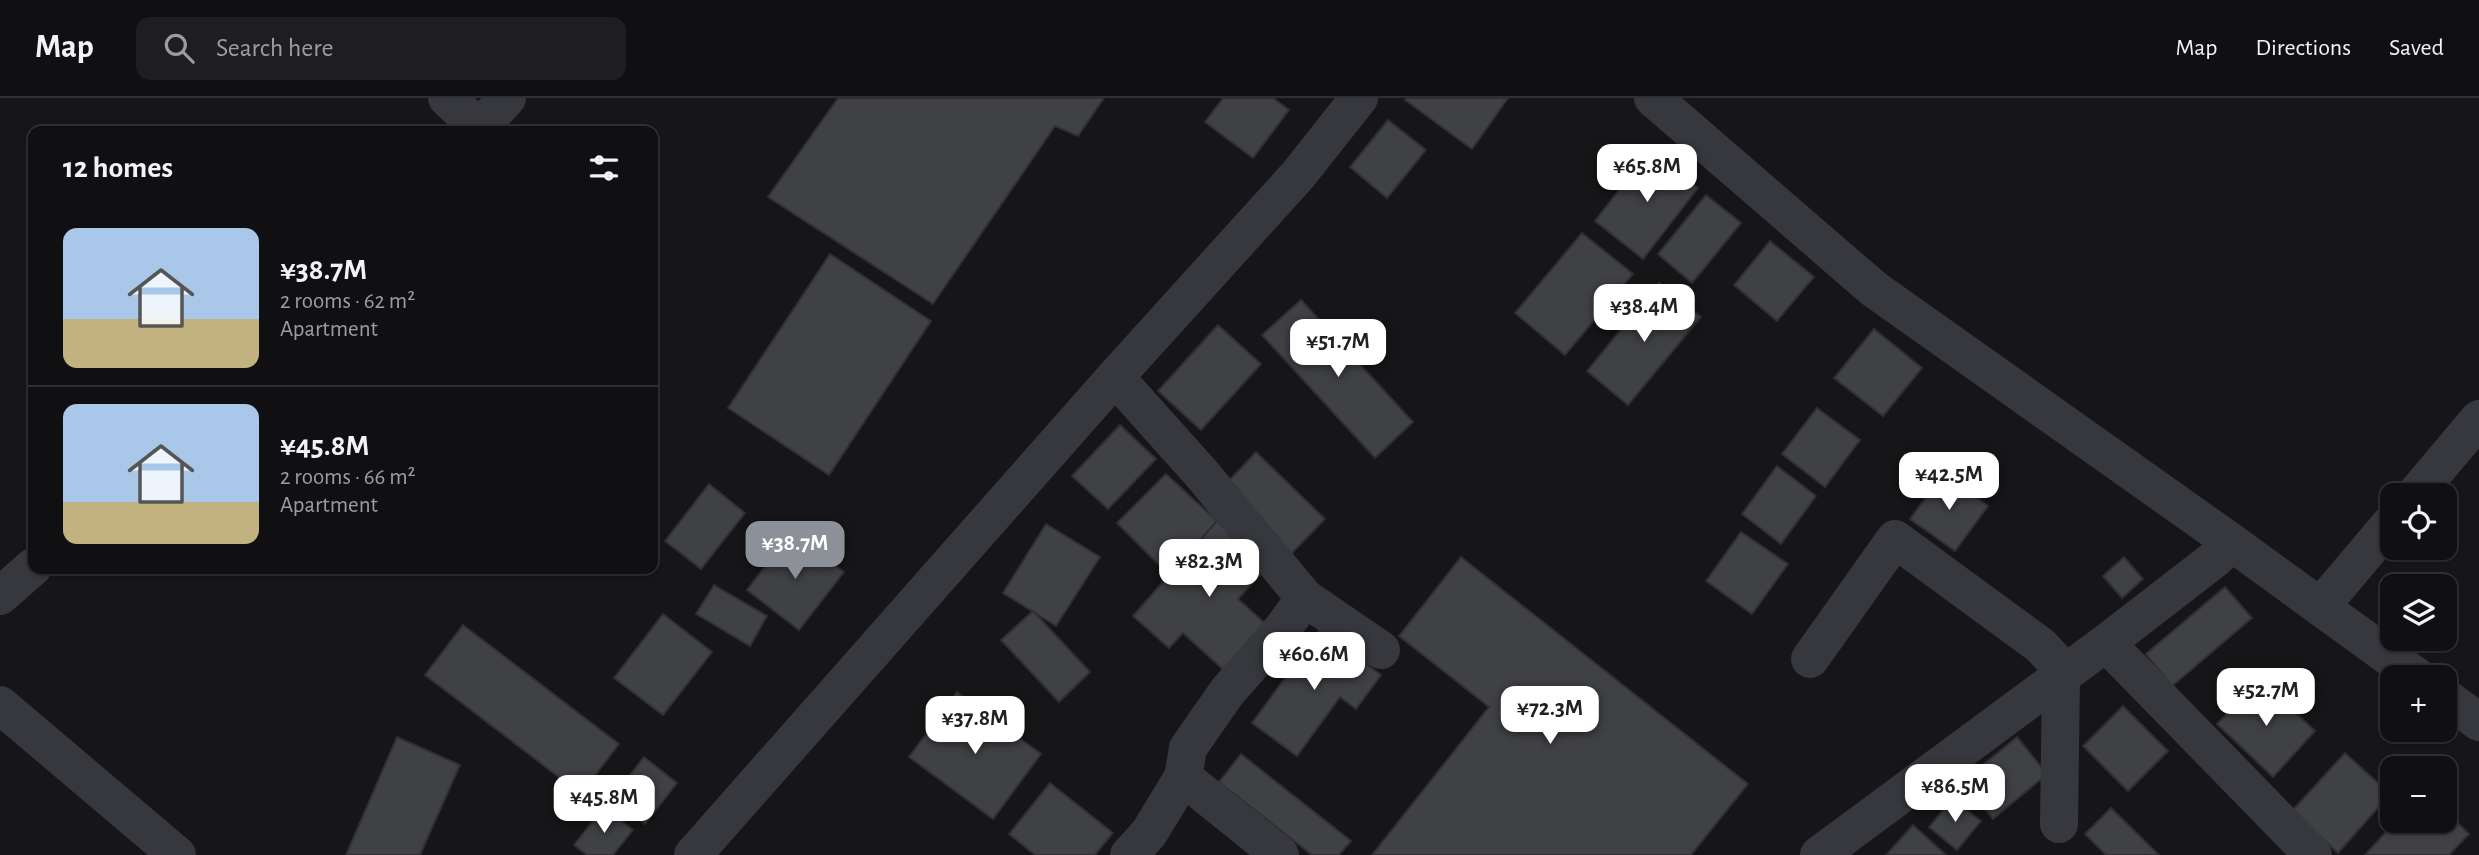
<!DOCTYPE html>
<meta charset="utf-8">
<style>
:root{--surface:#101012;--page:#1e1e20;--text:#f1f3f6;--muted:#9c9d9f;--line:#303032;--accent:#8c9099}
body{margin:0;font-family:"Alegreya Sans",sans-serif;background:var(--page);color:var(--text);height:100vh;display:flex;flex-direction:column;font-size:26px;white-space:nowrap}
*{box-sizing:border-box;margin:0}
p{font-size:23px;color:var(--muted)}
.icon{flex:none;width:38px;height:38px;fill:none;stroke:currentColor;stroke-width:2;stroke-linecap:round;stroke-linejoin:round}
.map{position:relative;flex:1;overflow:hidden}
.sheet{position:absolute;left:28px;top:28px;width:630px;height:448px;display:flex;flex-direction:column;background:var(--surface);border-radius:14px;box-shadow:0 2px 5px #0004,0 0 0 2px var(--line)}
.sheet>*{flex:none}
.controls{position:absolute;left:2380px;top:385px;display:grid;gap:14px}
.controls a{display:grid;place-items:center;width:77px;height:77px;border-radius:14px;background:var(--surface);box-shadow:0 2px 5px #0004,0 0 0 2px var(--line);font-size:35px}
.price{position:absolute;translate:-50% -60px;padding:0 16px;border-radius:14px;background:#fff;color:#222;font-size:23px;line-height:46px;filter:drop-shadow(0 2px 4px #0008)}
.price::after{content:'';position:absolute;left:50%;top:42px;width:21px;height:16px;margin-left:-10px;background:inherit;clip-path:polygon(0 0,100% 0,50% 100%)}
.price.selected{background:var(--accent);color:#fff}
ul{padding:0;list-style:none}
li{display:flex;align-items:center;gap:21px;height:175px;padding:0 35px}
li+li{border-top:2px solid var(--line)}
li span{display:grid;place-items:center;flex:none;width:196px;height:140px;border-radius:14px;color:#555}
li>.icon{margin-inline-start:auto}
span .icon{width:84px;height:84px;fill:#fffc;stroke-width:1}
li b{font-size:30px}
h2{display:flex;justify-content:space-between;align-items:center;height:84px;padding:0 35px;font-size:30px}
header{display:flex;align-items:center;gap:42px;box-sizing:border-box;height:98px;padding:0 35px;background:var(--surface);border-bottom:2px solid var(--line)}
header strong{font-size:33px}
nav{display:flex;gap:38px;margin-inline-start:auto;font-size:24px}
.search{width:490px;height:63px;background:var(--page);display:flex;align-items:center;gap:18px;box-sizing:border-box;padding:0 24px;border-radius:14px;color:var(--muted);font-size:26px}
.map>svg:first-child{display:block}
.building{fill:#404145;stroke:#303034;stroke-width:2}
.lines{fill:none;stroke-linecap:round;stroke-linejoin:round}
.minor{stroke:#37383d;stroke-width:38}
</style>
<header>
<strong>Map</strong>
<div class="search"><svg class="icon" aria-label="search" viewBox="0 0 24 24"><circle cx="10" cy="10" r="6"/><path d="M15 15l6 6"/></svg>Search here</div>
<nav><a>Map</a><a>Directions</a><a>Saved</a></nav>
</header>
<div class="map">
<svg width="2479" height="757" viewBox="0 0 2479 757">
<rect width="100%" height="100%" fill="#161618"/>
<g class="building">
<path d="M838 0H1104L1078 38 1055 28 933 206 768 99Z"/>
<path d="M1223 0H1273L1289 12 1253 60 1205 24Z"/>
<path d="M1407 0H1508L1472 51 1405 2Z"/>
<path d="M1388 22 1426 52 1387 100 1350 69Z"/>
<path d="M1650 52 1698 90 1643 161 1595 123Z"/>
<path d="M1706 97 1741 125 1692 185 1658 156Z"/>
<path d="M1582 135 1633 176 1565 257 1515 215Z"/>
<path d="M1770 143 1814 179 1777 223 1734 187Z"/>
<path d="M830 156 931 223 829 377 728 310Z"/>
<path d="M1659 185 1701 219 1628 307 1587 273Z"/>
<path d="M1301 202 1413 324 1375 360 1262 237Z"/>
<path d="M1218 227 1261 266 1201 332 1158 293Z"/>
<path d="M1874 231 1922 270 1883 318 1834 280Z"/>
<path d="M1817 310 1860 342 1825 389 1782 356Z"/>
<path d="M1120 327 1156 361 1108 411 1072 378Z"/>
<path d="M1256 354 1325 421 1291 456 1223 389Z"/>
<path d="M1777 368 1816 398 1781 446 1742 416Z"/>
<path d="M1944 375 1988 408 1955 453 1910 421Z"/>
<path d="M1166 376 1217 423 1169 477 1117 425Z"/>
<path d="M709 386 745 415 701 471 665 443Z"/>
<path d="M1217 423 1268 468 1238 501 1268 528 1227 575 1183 535 1169 550 1133 518Z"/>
<path d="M1046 426 1100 459 1056 528 1003 495Z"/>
<path d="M791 434 844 474 799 532 747 492Z"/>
<path d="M1741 434 1788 466 1752 516 1706 483Z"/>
<path d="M1461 459 1748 686 1691 757H1372L1489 609 1399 538Z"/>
<path d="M2124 459 2143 481 2122 500 2103 478Z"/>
<path d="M714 487 767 518 750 548 696 516Z"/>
<path d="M2225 489 2252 520 2172 588 2146 556Z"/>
<path d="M1033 513 1090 574 1059 604 1001 542Z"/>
<path d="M663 516 712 554 663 617 614 580Z"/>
<path d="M463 527 619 646 581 696 425 577Z"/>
<path d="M1320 532 1381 577 1356 611 1340 599 1297 658 1252 625Z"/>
<path d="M2260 581 2315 633 2273 679 2217 626Z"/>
<path d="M957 594 1041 656 993 721 909 659Z"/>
<path d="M2123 608 2168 653 2128 693 2083 648Z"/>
<path d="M397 639 460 667 420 757H346Z"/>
<path d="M2017 639 2047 676 1993 721 1962 684Z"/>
<path d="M2345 655 2390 696 2338 755 2292 713Z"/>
<path d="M1241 656 1351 743 1339 757H1312L1219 684Z"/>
<path d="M644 659 677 685 645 726 612 700Z"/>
<path d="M1050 685 1113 735 1095 757H1035L1009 736Z"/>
<path d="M1952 701 1981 723 1957 752 1929 729Z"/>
<path d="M604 709 633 732 613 757H587L574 747Z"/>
<path d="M2111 710 2159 757H2106L2085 736Z"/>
<path d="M2445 713 2469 736 2449 757H2365L2396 723H2445Z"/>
<path d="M1913 727 1946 757H1886Z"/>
</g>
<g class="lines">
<g class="minor">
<path d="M447 0 479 30"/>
<path d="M1653 0 1874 191 2231 444 2417 579"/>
<path d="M477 33 507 0"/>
<path d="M1115 279 1201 375 1305 500 1381 552"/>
<path d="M2415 397 2479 321"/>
<path d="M0 498 33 469"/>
<path d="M2320 509 2392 424"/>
<path d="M2106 545 2313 757"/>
<path d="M1810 561 1895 441 2041 548 2054 562 2061 576 2059 726"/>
<path d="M2445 599 2479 624"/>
<path d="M0 607 177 757"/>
<path d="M1183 679 1280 757"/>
<path d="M693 757 1115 279 1298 77 1359 0"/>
<path d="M1129 757 1149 735 1183 679 1188 650 1227 594 1283 530 1305 500"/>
<path d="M1819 757 2106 545 2216 460 2231 444"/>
</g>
</g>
</svg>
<div class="controls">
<a><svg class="icon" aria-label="locate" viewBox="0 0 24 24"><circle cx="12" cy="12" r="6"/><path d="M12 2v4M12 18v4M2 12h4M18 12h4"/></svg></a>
<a><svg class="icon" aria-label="layers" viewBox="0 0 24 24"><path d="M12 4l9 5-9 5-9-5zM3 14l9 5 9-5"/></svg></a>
<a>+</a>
<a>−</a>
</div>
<b class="price" style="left:1647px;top:106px">¥65.8M</b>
<b class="price" style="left:1644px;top:246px">¥38.4M</b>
<b class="price" style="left:1338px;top:281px">¥51.7M</b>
<b class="price" style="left:1949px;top:414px">¥42.5M</b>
<b class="price selected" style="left:795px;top:483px">¥38.7M</b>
<b class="price" style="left:1209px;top:501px">¥82.3M</b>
<b class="price" style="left:1314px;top:594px">¥60.6M</b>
<b class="price" style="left:2266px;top:630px">¥52.7M</b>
<b class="price" style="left:1550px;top:648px">¥72.3M</b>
<b class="price" style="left:975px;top:658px">¥37.8M</b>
<b class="price" style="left:1955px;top:726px">¥86.5M</b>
<b class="price" style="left:604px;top:737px">¥45.8M</b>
<section class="sheet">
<h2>12 homes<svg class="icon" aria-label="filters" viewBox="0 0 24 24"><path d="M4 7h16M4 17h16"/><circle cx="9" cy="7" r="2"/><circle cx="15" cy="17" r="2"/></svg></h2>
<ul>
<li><span style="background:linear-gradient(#a9c7e8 65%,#c2b280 0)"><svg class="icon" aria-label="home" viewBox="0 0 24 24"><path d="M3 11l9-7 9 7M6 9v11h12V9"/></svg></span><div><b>¥38.7M</b><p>2 rooms · 62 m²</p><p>Apartment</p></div></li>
<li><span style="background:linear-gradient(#a9c7e8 70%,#c2b280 0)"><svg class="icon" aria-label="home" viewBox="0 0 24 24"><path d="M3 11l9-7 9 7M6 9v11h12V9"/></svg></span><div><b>¥45.8M</b><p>2 rooms · 66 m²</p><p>Apartment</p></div></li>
</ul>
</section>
</div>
